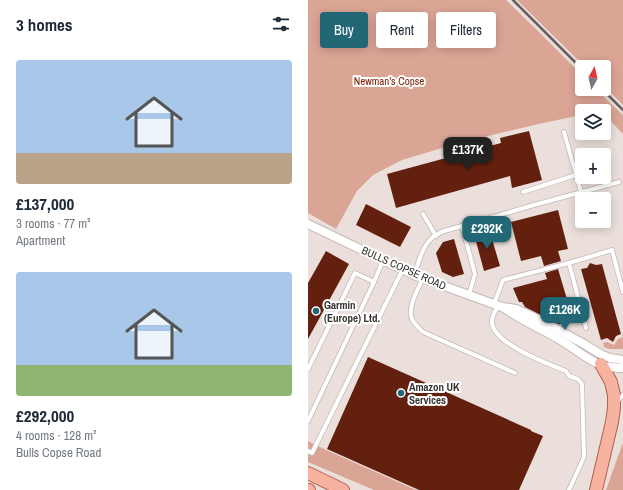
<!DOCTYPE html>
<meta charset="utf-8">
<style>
:root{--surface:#fff;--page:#f6f6f7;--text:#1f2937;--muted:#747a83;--accent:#216776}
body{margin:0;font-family:"Archivo Narrow",sans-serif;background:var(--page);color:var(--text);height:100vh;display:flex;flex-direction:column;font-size:15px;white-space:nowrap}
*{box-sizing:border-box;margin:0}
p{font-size:13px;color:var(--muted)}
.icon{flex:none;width:22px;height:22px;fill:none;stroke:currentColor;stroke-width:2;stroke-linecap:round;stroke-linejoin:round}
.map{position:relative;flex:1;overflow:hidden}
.drawer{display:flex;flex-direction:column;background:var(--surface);width:308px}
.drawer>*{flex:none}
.banner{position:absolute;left:12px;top:12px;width:243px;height:36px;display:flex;gap:8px}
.needle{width:26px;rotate:8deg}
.controls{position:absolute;left:267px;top:60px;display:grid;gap:8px}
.controls a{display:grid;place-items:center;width:36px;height:36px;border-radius:4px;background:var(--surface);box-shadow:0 2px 10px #0003;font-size:20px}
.price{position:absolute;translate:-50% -34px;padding:0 9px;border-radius:8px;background:var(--accent);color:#fff;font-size:13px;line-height:26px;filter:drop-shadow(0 1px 2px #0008)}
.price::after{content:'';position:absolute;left:50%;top:24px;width:12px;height:9px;margin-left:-6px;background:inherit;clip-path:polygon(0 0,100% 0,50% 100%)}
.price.selected{background:#222;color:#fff}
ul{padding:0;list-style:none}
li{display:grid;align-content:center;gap:8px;height:212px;padding:0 16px}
li span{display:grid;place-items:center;height:124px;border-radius:4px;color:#555}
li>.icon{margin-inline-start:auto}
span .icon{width:72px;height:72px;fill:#fffc;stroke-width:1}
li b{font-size:17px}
h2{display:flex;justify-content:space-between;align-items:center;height:48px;padding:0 16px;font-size:17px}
.pill{padding:0 14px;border-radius:4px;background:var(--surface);box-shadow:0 2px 10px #0003;font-size:14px;line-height:36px}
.pill.selected{background:var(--accent);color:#fff}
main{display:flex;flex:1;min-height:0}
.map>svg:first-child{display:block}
.green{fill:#dba596}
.building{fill:#64200f}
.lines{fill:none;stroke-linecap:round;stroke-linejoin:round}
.service-casing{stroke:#c3b8b4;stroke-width:5.5}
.minor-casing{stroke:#c3b8b4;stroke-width:10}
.primary-casing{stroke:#b0634f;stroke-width:14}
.service{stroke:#fff;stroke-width:4}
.minor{stroke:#fff;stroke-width:8}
.primary{stroke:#f8b2a0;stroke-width:12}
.rail{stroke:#67615f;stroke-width:2.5}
.poi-dot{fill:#216776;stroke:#fff;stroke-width:1.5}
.labels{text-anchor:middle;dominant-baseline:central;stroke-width:4;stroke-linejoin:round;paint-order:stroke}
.park-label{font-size:11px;fill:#7f2207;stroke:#fff}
.street-label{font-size:11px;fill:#35312f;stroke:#fff}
.poi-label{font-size:11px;font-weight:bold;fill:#35312f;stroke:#fff;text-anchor:start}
</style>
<main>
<section class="drawer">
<h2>3 homes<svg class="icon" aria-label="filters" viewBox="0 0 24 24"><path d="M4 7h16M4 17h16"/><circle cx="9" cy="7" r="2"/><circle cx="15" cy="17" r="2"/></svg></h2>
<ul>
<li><span style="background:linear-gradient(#a9c7e8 75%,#b9a48a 0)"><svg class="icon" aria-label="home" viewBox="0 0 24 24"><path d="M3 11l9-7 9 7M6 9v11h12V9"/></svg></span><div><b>£137,000</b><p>3 rooms · 77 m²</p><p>Apartment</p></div></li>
<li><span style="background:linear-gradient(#a9c7e8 75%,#8fb573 0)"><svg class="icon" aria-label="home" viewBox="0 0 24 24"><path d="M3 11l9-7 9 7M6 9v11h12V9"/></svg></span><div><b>£292,000</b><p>4 rooms · 128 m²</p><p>Bulls Copse Road</p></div></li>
</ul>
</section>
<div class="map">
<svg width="315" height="490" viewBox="0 0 315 490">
<rect width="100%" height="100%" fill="#ebdfdb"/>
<g class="green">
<path d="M0 0H198L229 30 274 75V89H288L315 115V134L296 114V111H274V115L235 123 151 143 94 160 65 175 49 191 28 229 0 213Z"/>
<path d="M209 0H315V105L296 86V67H277Z"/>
<path d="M314 334H315V349H301L296 347 295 343 299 342 306 345 310 339 315 337Z"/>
<path d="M0 441 18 450 108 490H66L0 462Z"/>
<path d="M315 444V490H298L314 445Z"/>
</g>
<g class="building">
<path d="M221 131 234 180 204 188 202 176 88 208 79 174 193 143 192 138Z"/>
<path d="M58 204 103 227 92 247 48 225Z"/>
<path d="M250 210 260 249 250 251 253 261 236 266 233 256 213 261 203 222Z"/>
<path d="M181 229 192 266 176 271 166 234Z"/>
<path d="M146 239 156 274 145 277 134 272 128 253 135 242Z"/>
<path d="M18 251 41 264 0 339V283Z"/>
<path d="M282 263 288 265 294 264 313 334 308 336 305 342 299 338 293 340 273 269 279 268Z"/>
<path d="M250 269 264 316V322L250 324 217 307 214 302H211L205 288 239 279 237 273Z"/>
<path d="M60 357 223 430V431L235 436 211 490H111L19 449Z"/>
</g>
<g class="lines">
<defs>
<g id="service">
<path d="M256 132 273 192"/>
<path d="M278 191 280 199"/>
<path d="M215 192 268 175"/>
<path d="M115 214 128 236"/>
<path d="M287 221 288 222"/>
<path d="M154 226 167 274 161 295"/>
<path d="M261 263 278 328"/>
<path d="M106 275C111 262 114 246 125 237 127 235 131 234 133 232L226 205 311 182"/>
<path d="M115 278C110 289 99 308 104 319 106 324 111 328 115 332L207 373"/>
<path d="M186 304 195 280 261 263 304 250 315 292"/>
<path d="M190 306C187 311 183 317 184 323 186 344 240 364 258 371L261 376 270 379 274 384 276 457 261 490"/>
<path d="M0 369 47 273 66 282 75 260"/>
<path d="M309 402 315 395"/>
<path d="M0 421 66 282"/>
<path d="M0 451 4 453 95 269"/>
</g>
<g id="minor">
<path d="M0 224 106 275 194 307 208 309 234 321 276 344 294 355 302 358 315 360"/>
<path d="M195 307C213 321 235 329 254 341 266 348 278 359 291 364 299 367 307 368 315 368"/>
</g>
<g id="primary">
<path d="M0 473 35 490"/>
<path d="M0 490H1"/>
<path d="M288 490 304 422 306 408V395L303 382 293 364"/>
</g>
</defs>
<use href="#service" class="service-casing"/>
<use href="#minor" class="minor-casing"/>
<use href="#primary" class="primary-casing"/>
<use href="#service" class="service"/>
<use href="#minor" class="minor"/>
<use href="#primary" class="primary"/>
<g class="rail">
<path d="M205 0 274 69"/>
<path d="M294 89 315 110"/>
</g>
</g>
<g class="poi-dot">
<circle cx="8" cy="311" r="4"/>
<circle cx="93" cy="393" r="4"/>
</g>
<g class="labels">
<g class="park-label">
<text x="81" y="81">Newman's Copse</text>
</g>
<g class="street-label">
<text transform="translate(96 268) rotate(24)">BULLS COPSE ROAD</text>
</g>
<g class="poi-label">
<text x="16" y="305">Garmin<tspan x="16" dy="13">(Europe) Ltd.</tspan></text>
<text x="101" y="387">Amazon UK<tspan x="101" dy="13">Services</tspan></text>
</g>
</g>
</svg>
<div class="controls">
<a><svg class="needle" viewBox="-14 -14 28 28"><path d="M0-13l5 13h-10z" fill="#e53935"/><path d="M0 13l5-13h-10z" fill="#747a83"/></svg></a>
<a><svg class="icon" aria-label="layers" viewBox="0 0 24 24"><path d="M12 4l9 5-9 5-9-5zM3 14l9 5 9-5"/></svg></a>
<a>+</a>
<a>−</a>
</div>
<b class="price selected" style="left:160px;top:171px">£137K</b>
<b class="price" style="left:179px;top:250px">£292K</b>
<b class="price" style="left:257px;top:331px">£126K</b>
<div class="banner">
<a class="pill selected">Buy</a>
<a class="pill">Rent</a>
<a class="pill">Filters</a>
</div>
</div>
</main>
